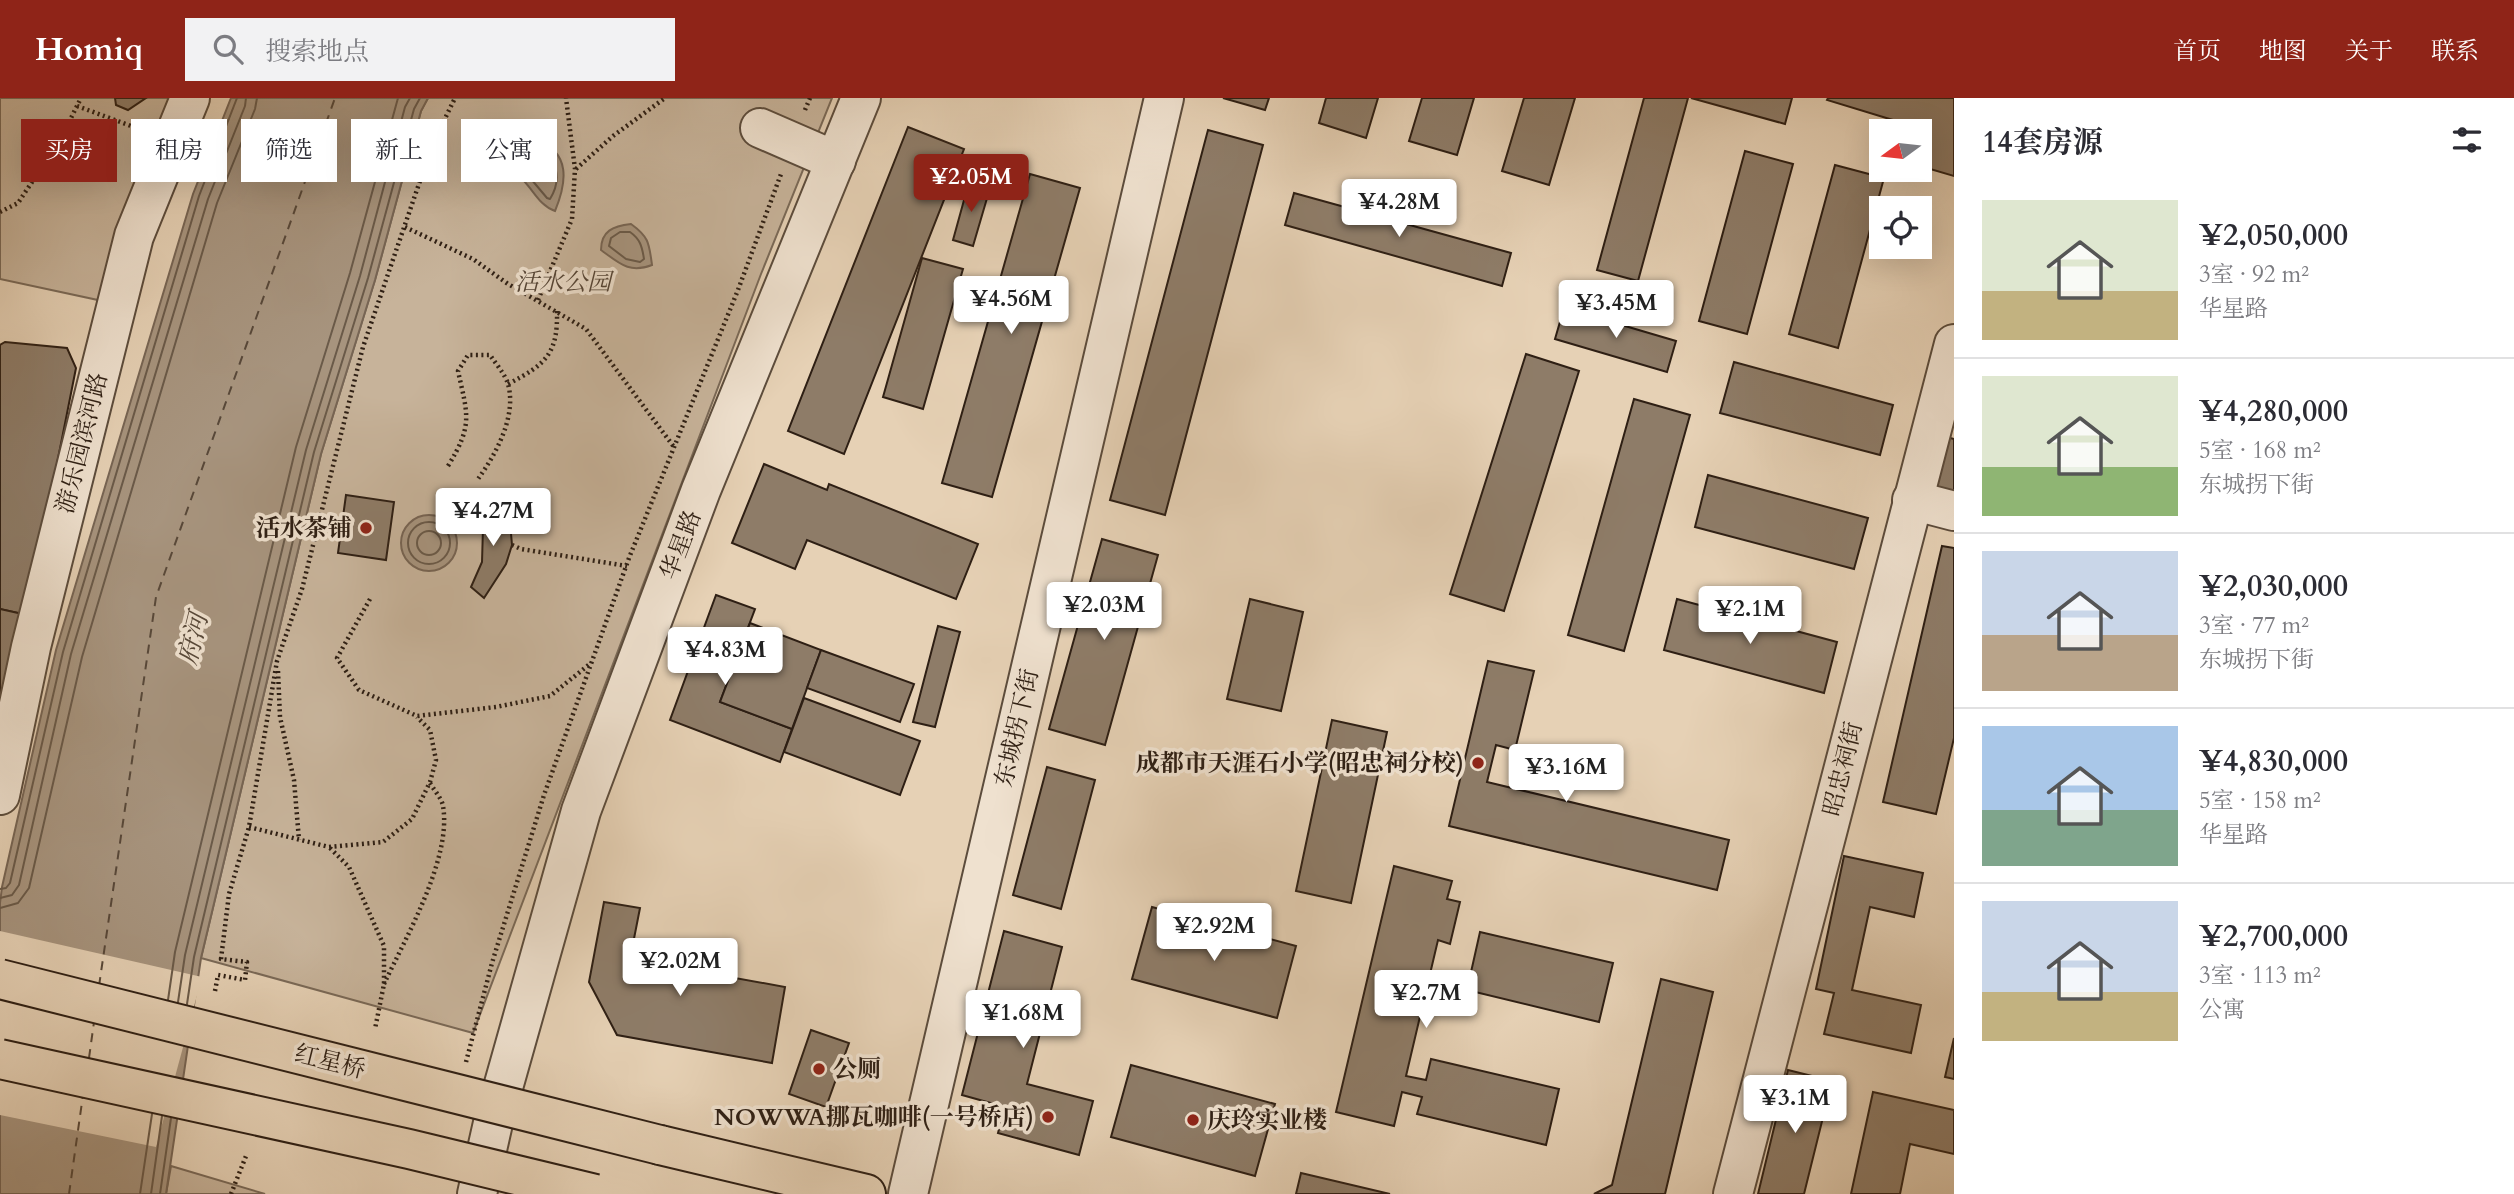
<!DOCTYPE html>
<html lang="zh">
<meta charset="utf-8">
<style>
:root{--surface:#fff;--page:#f2f2f3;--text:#2b2b33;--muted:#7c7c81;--line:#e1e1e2;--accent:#8f2418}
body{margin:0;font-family:Cardo,"Noto Serif SC",serif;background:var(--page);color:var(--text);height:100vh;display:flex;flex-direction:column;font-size:26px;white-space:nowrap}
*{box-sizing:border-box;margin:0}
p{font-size:23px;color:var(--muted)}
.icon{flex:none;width:38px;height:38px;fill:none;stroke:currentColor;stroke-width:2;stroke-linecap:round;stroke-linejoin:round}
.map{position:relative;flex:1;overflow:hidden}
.side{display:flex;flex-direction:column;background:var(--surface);width:560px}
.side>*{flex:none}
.banner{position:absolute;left:21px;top:21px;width:665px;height:63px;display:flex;gap:14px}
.needle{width:46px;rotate:255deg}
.fabs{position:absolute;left:1869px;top:21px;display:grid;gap:14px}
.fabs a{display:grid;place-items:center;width:63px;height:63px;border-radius:0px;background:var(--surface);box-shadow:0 7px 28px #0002;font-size:35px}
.price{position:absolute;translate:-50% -60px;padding:0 16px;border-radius:7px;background:#fff;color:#222;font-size:23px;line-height:46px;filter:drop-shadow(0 2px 4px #0008)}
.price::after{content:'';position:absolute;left:50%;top:42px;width:21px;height:16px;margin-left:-10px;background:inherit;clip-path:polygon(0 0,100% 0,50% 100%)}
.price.active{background:var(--accent);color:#fff}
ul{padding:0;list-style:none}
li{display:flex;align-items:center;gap:21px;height:175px;padding:0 28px}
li+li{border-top:2px solid var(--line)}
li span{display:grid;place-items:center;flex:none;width:196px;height:140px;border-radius:0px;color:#555}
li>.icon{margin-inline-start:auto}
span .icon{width:84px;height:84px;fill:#fffc;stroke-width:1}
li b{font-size:30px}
h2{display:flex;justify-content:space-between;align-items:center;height:84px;padding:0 28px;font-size:30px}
.pill{padding:0 24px;border-radius:0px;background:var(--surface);box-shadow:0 7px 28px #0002;font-size:24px;line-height:63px}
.pill.active{background:var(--accent);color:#fff}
header{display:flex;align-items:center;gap:42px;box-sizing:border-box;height:98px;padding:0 35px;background:var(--accent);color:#fff}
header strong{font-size:33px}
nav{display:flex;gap:38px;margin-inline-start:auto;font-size:24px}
.search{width:490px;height:63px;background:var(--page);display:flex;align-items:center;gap:18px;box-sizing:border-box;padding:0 24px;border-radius:0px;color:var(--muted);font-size:26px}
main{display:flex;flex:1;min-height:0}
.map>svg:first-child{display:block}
.green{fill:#c7b39a;stroke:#7a6957;stroke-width:2}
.water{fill:#a7947e;stroke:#776554;stroke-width:2}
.pier{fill:#e6d1b5}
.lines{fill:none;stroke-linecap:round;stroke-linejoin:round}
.shore{stroke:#6a5a49;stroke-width:2}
.ferry{stroke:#584839;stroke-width:2;stroke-dasharray:9 7;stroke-linecap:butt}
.building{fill:#8e7c68;stroke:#2e1f14;stroke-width:2}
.minor-casing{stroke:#5c4c3c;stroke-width:42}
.major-casing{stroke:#2e1f14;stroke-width:42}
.path{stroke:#2e1f14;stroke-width:4.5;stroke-dasharray:2 3.5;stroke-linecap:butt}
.minor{stroke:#efe1cf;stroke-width:38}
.major{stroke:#e6d1b5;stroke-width:38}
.major-bridge-casing{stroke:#2e1f14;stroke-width:42;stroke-linecap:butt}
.major-bridge{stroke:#e6d1b5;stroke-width:38}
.poi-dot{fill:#8f2418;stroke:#efe1cf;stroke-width:2.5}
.labels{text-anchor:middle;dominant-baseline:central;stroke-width:7;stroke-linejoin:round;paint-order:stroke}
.park-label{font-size:24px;font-style:italic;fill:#544436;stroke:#efe1cf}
.street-label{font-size:24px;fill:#2e1f14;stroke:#efe1cf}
.poi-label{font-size:24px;font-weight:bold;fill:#2e1f14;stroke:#efe1cf;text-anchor:end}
.water-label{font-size:26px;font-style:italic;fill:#584839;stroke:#efe1cf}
</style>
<header>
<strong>Homiq</strong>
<div class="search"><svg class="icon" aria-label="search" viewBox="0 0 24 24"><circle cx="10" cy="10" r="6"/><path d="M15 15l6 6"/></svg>搜索地点</div>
<nav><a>首页</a><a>地图</a><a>关于</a><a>联系</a></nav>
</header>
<main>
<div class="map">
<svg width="1954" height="1096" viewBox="0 0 1954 1096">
<rect width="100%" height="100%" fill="#e6d1b5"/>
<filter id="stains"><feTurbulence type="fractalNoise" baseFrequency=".00286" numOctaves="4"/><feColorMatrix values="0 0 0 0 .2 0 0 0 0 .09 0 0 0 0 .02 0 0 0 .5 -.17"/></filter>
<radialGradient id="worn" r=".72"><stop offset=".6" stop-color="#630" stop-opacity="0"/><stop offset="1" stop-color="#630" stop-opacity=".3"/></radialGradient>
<g class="green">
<path d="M0 0H172L98 202 0 181Z"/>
<path d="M428 0H832L761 176 473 935 201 860 321 356 375 182 421 13Z"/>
<path d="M171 1068 265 1096H166Z"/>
</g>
<g class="water">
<path d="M231 0H428L421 13 375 182 321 356 201 860 166 1096H0V805L2 789 56 552 193 96Z"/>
<path d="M536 42C571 54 567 84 555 113 540 108 534 93 523 82 514 73 502 68 493 58 501 43 520 43 536 42Z"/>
<path d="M631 126C649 139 649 145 652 167 629 176 619 165 601 152 601 133 613 128 631 126Z"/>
<circle cx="429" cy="445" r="28"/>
</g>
<path class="pier" d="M0 833 202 879 156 1049 0 1017Z"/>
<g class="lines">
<g class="shore">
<path d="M535 49C558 57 562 82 550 101L547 100 526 75 503 59 504 55 521 50Z"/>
<path d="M630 134C640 141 642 148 644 161L640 164 626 161 609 148 611 140 620 134Z"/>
<circle cx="429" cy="445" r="21"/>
<circle cx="429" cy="445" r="12"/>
<path d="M0 791 6 790 10 785 63 554 199 98 237 0"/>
<path d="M0 800 12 797 19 787 71 556 208 101 245 8 246 0"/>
<path d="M0 810 18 805 29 790 82 559 217 105 255 11 257 0"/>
<path d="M168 902 175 854 296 349 350 175 398 0"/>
<path d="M178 904 185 857 306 352 360 178 405 9 410 0"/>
<path d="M187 906 194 859 314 354 368 180 414 11 420 0"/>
<path d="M140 1096 152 1016"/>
<path d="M151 1096 162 1018"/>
<path d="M160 1096 171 1020"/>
</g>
<g class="ferry">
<path d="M99 888 156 499 335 0"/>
<path d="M89 960 94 924"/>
<path d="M69 1096 83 997"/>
</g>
</g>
<g class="building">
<path d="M115 0H146L128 12 116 7Z"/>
<path d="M1223 0H1269L1265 12Z"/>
<path d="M1326 0H1378L1366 40 1319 25Z"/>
<path d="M1422 0H1474L1457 57 1409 43Z"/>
<path d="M1524 0H1575L1549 87 1502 73Z"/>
<path d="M1644 0H1688L1638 183 1597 172Z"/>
<path d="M1691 0H1792L1785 26Z"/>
<path d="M1828 0H1954V78L1920 68V33H1904L1906 26 1827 2Z"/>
<path d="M908 29 964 51 844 356 788 333Z"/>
<path d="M1208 32 1263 47 1165 417 1110 402Z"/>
<path d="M1745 53 1793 66 1747 236 1699 223Z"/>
<path d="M1835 67 1884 80 1838 250 1789 236Z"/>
<path d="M1030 76 1080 90 992 399 942 385Z"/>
<path d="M969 84 990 90 973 148 953 142Z"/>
<path d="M1294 95 1511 155 1502 188 1285 127Z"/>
<path d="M922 160 963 171 923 311 883 299Z"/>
<path d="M1564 210 1676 243 1667 274 1555 241Z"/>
<path d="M5 244 67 250 76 270 27 517 0 511V247Z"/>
<path d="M1526 256 1579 273 1504 513 1450 496Z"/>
<path d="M1734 264 1893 307 1880 357 1720 315Z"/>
<path d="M1634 301 1690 317 1624 553 1568 537Z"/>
<path d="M1943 338 1954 341V398L1931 393Z"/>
<path d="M764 366 827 392 829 386 978 446 956 501 807 442 795 471 732 445Z"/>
<path d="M1708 377 1868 420 1854 471 1695 429Z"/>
<path d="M346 397 394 404 386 462 338 455Z"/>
<path d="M504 407 510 424 512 447 506 466 484 500 471 489 482 464 483 430 479 416Z"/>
<path d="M1102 441 1158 457 1105 647 1049 631Z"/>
<path d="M1942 448 1954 450V640L1936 716 1883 704Z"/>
<path d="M716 497 755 511 720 604 792 631 780 664 670 622Z"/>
<path d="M1250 501 1303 514 1281 613 1227 601Z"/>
<path d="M1677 501 1837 544 1824 595 1664 552Z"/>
<path d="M0 511 27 517 0 608Z"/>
<path d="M750 525 821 552 792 631 720 604Z"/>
<path d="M938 528 960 534 935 629 913 624Z"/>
<path d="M821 552 914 586 900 624 807 590Z"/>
<path d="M1488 563 1534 573 1515 652 1496 647 1487 684 1729 742 1717 792 1449 728Z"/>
<path d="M804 600 920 643 900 697 784 654Z"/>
<path d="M1332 622 1387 634 1351 805 1296 793Z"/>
<path d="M1047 669 1095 682 1061 811 1013 797Z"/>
<path d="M1844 758 1923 775 1914 819 1870 809 1852 892 1921 907 1911 955 1824 936 1834 895 1816 891Z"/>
<path d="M1394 768 1452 783 1447 801 1460 804 1450 846 1438 842 1406 978 1426 982 1431 961 1559 991 1546 1047 1417 1016 1422 999 1402 994 1394 1028 1336 1014Z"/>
<path d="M604 804 640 810 630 861 785 889 772 965 617 937 589 884Z"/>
<path d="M1152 809 1296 848 1277 920 1132 881Z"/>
<path d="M1004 833 1062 849 1027 986 1093 1003 1079 1057 998 1035 1005 1009 962 997Z"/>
<path d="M1480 834 1613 865 1599 924 1467 892Z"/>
<path d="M1661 881 1713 894 1665 1096H1594L1612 1087Z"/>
<path d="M811 932 849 945 826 1009 789 996Z"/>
<path d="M1954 940V981L1945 979Z"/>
<path d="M1131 967 1275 1006 1255 1078 1111 1039Z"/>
<path d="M1788 972 1832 983 1804 1096H1758Z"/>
<path d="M1873 994 1954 1012V1056L1910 1046 1900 1096H1851Z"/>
<path d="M1301 1075 1390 1096H1296Z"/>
</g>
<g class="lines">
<defs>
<g id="minor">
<path d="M760 30 836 63"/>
<path d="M1912 402 1954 413"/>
<path d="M0 697 31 549 134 138 190 0"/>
<path d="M477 1096 493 1025 581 713 701 392 861 0"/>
<path d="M908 1096 1164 0"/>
<path d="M1733 1096 1954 246"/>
</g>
<path id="major" d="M660 1047 866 1096"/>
</defs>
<use href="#minor" class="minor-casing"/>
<use href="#major" class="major-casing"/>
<g class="path">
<path d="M77 8 142 32"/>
<path d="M805 12 810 0"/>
<path d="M576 71 613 38 665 0"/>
<path d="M0 114 18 105 60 42 81 0"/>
<path d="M405 129 473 161 508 186 586 231 674 349"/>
<path d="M538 202 572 121 575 71 566 0"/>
<path d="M508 286C547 266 558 255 557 212"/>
<path d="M448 368C473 327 468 318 458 273L468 257H490C496 266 505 276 508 286 517 318 496 356 478 381"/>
<path d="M512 447 521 451 627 468"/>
<path d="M370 501 337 560 359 592 417 618 496 609 550 598 591 565"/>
<path d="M278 573 280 619 294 682 299 742"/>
<path d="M249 729 329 749 383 744 412 721 430 684 436 662 430 632 417 619"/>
<path d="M330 750 349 769 384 848V886L375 931"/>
<path d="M384 886C406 839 452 760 443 708 442 701 434 692 430 685"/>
<path d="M215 893 218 877 245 882 247 864 221 861 229 796 249 729 277 563 302 491 363 249 433 45 455 0"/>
<path d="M466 964 492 865 544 697 629 460 738 192 781 76"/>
<path d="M231 1096 246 1058"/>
</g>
<use href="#minor" class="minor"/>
<use href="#major" class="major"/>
<defs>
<g id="major-bridge">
<path d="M0 881 660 1047"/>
<path d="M0 961 409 1051 595 1096"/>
</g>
</defs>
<use href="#major-bridge" class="major-bridge-casing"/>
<use href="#major-bridge" class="major-bridge"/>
</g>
<g class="poi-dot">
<circle cx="366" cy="430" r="7"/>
<circle cx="1478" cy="665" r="7"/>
<circle cx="819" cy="971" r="7"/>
<circle cx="1048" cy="1019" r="7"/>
<circle cx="1193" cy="1022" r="7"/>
</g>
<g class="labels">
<g class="park-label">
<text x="563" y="184">活水公园</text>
</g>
<g class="street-label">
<text transform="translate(82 345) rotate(-76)">游乐园滨河路</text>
<text transform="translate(681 447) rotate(-69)">华星路</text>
<text transform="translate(1017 630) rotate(-77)">东城拐下街</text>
<text transform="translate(1843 671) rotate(-76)">昭忠祠街</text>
<text transform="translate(330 964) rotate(14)">红星桥</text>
</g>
<g class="poi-label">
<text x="352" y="430">活水茶铺</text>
<text x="1464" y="665">成都市天涯石小学(昭忠祠分校)</text>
<text x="833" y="971" text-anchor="start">公厕</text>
<text x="1034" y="1019">NOWWA挪瓦咖啡(一号桥店)</text>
<text x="1207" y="1022" text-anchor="start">庆玲实业楼</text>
</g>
<g class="water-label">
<text transform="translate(193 541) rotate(-76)">府河</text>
</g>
</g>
<rect width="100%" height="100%" filter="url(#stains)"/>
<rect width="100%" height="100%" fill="url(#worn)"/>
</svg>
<div class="fabs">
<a><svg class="needle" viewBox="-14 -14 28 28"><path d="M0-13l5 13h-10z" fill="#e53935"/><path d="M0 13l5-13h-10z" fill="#7c7c81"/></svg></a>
<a><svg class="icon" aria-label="locate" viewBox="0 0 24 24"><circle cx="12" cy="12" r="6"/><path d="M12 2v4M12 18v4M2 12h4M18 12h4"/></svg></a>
</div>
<b class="price active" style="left:971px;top:116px">¥2.05M</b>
<b class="price" style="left:1399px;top:141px">¥4.28M</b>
<b class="price" style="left:1011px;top:238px">¥4.56M</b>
<b class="price" style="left:1616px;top:242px">¥3.45M</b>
<b class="price" style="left:493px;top:450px">¥4.27M</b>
<b class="price" style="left:1104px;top:544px">¥2.03M</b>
<b class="price" style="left:1750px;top:548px">¥2.1M</b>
<b class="price" style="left:725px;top:589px">¥4.83M</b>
<b class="price" style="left:1566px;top:706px">¥3.16M</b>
<b class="price" style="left:1214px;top:865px">¥2.92M</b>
<b class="price" style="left:680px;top:900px">¥2.02M</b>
<b class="price" style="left:1426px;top:932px">¥2.7M</b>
<b class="price" style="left:1023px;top:952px">¥1.68M</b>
<b class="price" style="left:1795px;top:1037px">¥3.1M</b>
<div class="banner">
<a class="pill active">买房</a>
<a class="pill">租房</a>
<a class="pill">筛选</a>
<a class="pill">新上</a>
<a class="pill">公寓</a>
</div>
</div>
<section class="side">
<h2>14套房源<svg class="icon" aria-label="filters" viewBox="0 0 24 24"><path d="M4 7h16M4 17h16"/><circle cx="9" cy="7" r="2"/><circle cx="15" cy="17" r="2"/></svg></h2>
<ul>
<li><span style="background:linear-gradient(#dfe7d0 65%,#c2b280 0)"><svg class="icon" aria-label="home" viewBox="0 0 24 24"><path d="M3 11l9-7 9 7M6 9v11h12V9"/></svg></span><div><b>¥2,050,000</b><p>3室 · 92 m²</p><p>华星路</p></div></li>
<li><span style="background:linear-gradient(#dfe7d0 65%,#8fb573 0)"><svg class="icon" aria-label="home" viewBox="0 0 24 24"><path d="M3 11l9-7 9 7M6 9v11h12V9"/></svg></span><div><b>¥4,280,000</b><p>5室 · 168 m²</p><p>东城拐下街</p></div></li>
<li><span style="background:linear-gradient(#c9d6e8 60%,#b9a48a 0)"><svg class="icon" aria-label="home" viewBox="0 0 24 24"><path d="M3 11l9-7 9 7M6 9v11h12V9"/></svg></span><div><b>¥2,030,000</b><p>3室 · 77 m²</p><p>东城拐下街</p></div></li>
<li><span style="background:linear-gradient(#a9c7e8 60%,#7fa58c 0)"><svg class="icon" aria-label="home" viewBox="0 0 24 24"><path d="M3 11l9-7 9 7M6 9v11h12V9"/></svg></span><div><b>¥4,830,000</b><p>5室 · 158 m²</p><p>华星路</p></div></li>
<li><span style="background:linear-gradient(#c9d6e8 65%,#c2b280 0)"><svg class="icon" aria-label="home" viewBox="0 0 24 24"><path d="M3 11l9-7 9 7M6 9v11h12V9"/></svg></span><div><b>¥2,700,000</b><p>3室 · 113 m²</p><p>公寓</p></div></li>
</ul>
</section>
</main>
